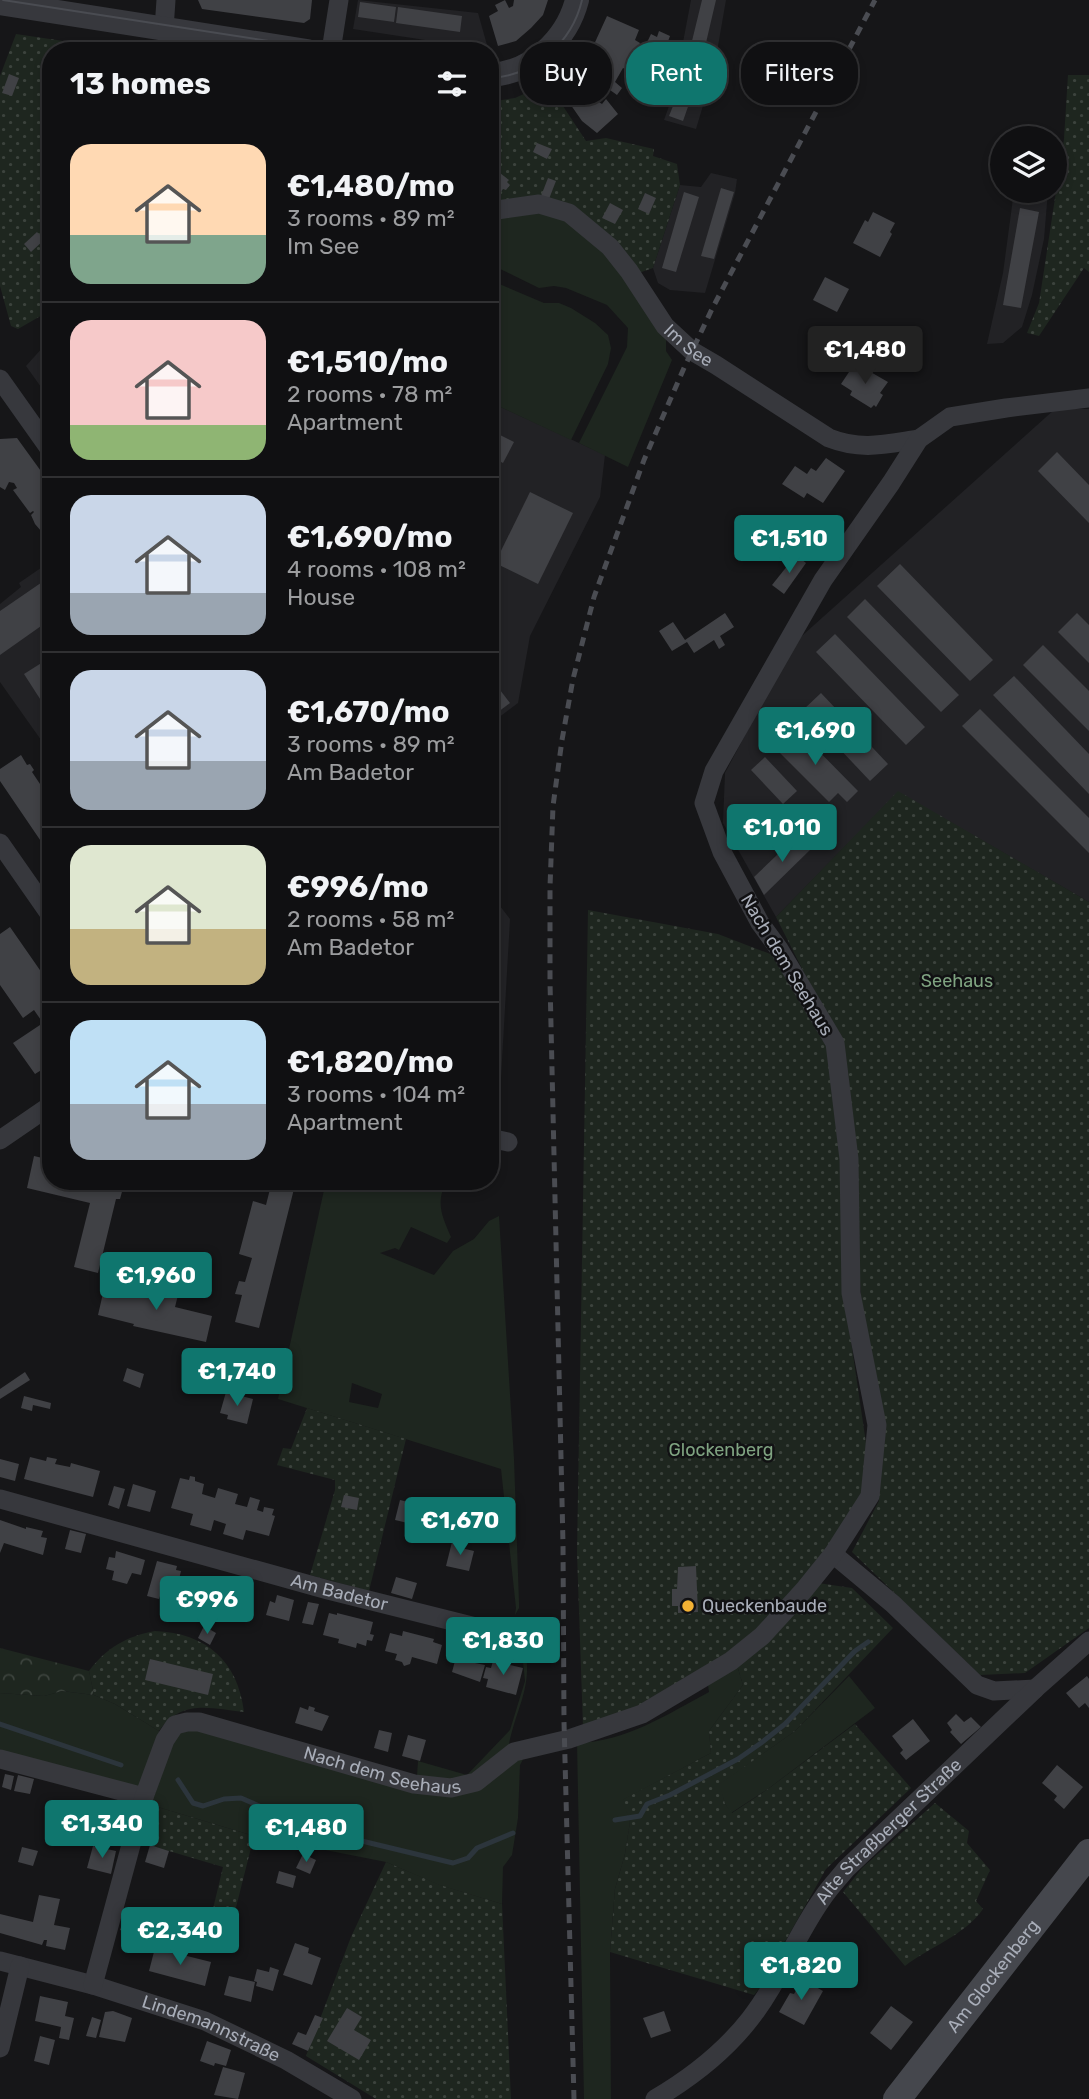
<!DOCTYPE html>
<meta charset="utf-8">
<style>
:root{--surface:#101012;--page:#1e1e20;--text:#f1f3f6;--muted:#9c9d9f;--line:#303032;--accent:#0f766e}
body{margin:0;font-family:Rubik,sans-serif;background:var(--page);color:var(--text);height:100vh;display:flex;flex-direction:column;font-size:26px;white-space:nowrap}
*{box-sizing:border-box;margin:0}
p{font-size:23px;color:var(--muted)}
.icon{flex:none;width:38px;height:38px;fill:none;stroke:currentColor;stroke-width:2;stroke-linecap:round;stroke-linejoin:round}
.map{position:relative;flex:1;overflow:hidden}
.side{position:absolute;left:42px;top:42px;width:457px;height:1148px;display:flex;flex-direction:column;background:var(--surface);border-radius:28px;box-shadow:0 4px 10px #0003,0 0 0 2px var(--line)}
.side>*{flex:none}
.guide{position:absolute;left:520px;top:42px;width:464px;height:63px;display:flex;gap:14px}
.tools{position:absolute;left:990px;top:126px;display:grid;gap:14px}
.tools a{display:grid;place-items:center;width:77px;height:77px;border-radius:50%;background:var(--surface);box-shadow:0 4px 10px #0003,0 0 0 2px var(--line);font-size:35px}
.price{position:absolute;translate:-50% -60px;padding:0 16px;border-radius:7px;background:var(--accent);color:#fff;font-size:23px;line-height:46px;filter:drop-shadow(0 2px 4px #0008)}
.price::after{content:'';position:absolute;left:50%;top:42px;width:21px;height:16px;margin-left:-10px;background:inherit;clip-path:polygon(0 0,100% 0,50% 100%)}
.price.active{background:#222;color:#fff}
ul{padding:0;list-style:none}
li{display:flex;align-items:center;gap:21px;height:175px;padding:0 28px}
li+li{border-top:2px solid var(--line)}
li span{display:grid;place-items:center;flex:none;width:196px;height:140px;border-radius:21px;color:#555}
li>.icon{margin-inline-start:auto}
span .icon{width:84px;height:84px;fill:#fffc;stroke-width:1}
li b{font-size:30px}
h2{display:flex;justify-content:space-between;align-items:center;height:84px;padding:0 28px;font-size:30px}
.chip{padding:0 24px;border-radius:28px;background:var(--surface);box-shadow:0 4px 10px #0003,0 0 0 2px var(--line);font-size:24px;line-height:63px}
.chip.active{background:var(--accent);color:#fff}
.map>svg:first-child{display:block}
.built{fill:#222225}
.green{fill:#1e261f;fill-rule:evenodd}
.forest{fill:url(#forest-crowns)}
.garden{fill:url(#garden-dots)}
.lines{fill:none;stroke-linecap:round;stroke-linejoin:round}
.stream{stroke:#2c353c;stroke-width:5}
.building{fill:#404145}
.minor{stroke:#37383d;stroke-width:19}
.tertiary{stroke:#37383d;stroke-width:24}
.secondary{stroke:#45474d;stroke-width:28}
.tram{stroke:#4a4c52;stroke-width:2}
.rail{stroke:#4a4c52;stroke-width:5;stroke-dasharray:9 7;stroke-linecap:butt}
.poi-dot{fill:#f2b134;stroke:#111113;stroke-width:2.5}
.labels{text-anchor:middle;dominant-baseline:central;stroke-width:5;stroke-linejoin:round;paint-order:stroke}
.street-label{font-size:18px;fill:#a8adb8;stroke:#111113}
.park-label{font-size:18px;fill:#7fa381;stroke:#111113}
.poi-label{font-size:18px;fill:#a8adb8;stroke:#111113;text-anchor:start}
</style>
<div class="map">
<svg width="1089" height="2099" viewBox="0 0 1089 2099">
<defs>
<pattern id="forest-crowns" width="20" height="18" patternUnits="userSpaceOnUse" patternTransform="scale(1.75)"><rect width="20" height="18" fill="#1e261f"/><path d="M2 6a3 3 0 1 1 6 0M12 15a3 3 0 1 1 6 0" fill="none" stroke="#3c433d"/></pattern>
<pattern id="garden-dots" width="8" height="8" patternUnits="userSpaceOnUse" patternTransform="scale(1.75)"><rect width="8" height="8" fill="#1e261f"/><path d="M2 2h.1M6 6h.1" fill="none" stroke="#3c433d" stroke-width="1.8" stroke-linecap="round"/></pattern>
</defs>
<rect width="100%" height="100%" fill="#161618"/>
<g class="built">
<path d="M358 0 478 13 487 45H458L353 29Z"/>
<path d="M691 0H726L714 69 696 129 664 120 673 95Z"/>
<path d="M711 173 737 179 735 193 705 293 670 290 658 283 653 268 680 185 701 187Z"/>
<path d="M1014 191H1048L1044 239 1032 295 1022 327 1003 343 987 344 1003 273Z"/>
<path d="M51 344V401L26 366 44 346Z"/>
<path d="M490 402 605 455 600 497 530 636 518 703 490 724Z"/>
<path d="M1055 409H1089V902L898 792 776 917 723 823 725 773 794 643Z"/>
<path d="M51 561V754L0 682V604L21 587 19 583Z"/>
<path d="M490 868 493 897 510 919 500 1096 490 1098Z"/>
</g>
<g class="green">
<path d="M523 213H551L585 233 628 280 666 339V351L672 360 628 467 579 443 627 347 628 328 607 305 566 288 554 286 539 288 490 264V217Z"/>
<path d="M490 280 544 303H559L571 308 595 323 608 335 611 348 608 364 571 440 490 402Z"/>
<path d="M326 1181H447C435 1202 442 1216 451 1237L447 1243 411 1227 399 1250 395 1248 380 1253 434 1275 453 1251 474 1239 489 1221 499 1216 514 1459 519 1602V1608L515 1615 516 1608 501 1469 278 1399ZM352 1383 382 1394 378 1408 349 1402Z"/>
<path d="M517 1647 524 1650 526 1654C532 1692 512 1716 508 1752L468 1781 417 1776 418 1761 467 1775 510 1730 525 1681 522 1652 513 1649Z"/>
<path d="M737 1665 743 1685 709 1731 711 1753 623 1800 630 1822 625 1854 615 1889 610 1952 611 2099H584L577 1743C625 1742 668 1714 709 1692L708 1685Z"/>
<path d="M849 1676 875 1708 768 1789 731 1813 725 1804 719 1784 795 1731Z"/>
<path d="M62 1691 94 1695 115 1704 159 1731 160 1741 138 1788 0 1751V1693L44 1696Z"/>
<path d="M187 1729H208L430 1789 527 1752 520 1765 518 1818 512 1855 503 1867 502 1904 439 1885 386 1862 254 1836 151 1805 174 1736Z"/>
</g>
<path class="forest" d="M0 1648 89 1671 94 1695 62 1691 44 1696 0 1693Z"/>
<g class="garden">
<path d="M16 34 131 51H51V310L18 329 11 326 0 286V76Z"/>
<path d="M1068 75H1089V272L1084 268 1039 336 1027 333 1039 303 1064 139Z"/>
<path d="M550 82 559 100 586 141 606 138 654 149 653 156 677 164 680 185 653 268 633 275 561 207H490V102L515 98Z"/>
<path d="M898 791 1089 902V1628L1025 1673 980 1675 852 1552 879 1501 880 1449 861 1296 846 1056 776 917Z"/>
<path d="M588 910 718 934 778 957 828 1045 843 1153 847 1314 867 1450 864 1496 793 1594 756 1638 614 1720 583 1727 577 1553Z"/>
<path d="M307 1408 406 1439 369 1591 310 1575 335 1490V1480L277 1465 283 1448 291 1449Z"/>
<path d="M818 1583 852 1588 893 1628 795 1731 720 1784 725 1804 732 1813 768 1789 855 1724 911 1788 826 1869 786 1940 777 1950 761 1978 766 1981 754 1995 610 1952 615 1889 625 1854 630 1822 622 1800 711 1753 709 1731 743 1685 737 1665Z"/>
<path d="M155 1631C206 1633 238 1661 244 1712 210 1708 181 1699 159 1731L115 1704 94 1695 89 1671C106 1648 127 1636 155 1631Z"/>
<path d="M935 1803 969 1831 967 1843 990 1870 976 1901 983 1909C964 1936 929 1947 905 1966L843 1892 862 1868Z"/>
<path d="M151 1805 254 1836 228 1939 207 1934 223 1867 142 1843Z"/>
<path d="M386 1862 440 1885 502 1904 511 2099H376L306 2056 351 1937Z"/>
</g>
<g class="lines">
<g class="stream">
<path d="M0 1724 121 1765"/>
<path d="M178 1780 193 1803 203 1806 224 1799 241 1798 312 1829 453 1863 468 1858 477 1848 513 1833"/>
<path d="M615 1820 640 1816 647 1804 670 1795 738 1759 761 1743 785 1724 855 1651 868 1642"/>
</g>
</g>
<g class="building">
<path d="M198 0H312L310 19 304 23 202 9Z"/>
<path d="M505 0 509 8 513 6 514 0H548L543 15 531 28 516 41 498 46 489 16 498 11 495 5Z"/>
<path d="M702 0H716L697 81 683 121 669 116 681 86Z"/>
<path d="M360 2 396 7 394 22 358 17Z"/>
<path d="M398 7 462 16 460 32 396 23Z"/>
<path d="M607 16 639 30 635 40 640 43 637 50 642 53 651 34 657 37 659 31 670 36 667 44 680 52 668 89 623 68 615 82 622 88 617 95 610 90 599 102 602 104 606 99 618 114 597 133 582 121 559 88 591 51Z"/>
<path d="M9 74 19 78 12 96 2 93Z"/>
<path d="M537 143 552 149 547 159 533 152Z"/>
<path d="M493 173 498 176 500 173 509 180 507 182 510 185 506 190 503 189 494 202 490 199V178Z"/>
<path d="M548 178 556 181 549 199 541 196Z"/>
<path d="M721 188 734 192 714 259 701 256Z"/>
<path d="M684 192 699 197 676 272 662 268Z"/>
<path d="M645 193 656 198 649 214 638 209Z"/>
<path d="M610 203 623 210 615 224 602 218Z"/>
<path d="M1020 208 1039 212 1021 308 1003 305Z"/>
<path d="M873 212 895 223 890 232 892 234 880 257 853 243 865 220 868 222Z"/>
<path d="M37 232 44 240 31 252 24 244Z"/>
<path d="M825 277 849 289 837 312 813 300Z"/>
<path d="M857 329 871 338 861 354 847 346Z"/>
<path d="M855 363 888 382 880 393 883 395 876 407 874 405 871 408 850 395 852 391 841 384Z"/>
<path d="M490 430 514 442 503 463 490 456Z"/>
<path d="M17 438 51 485V537L48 539 35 524 31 515 34 512 33 511 30 513 13 490 17 488 14 483 9 482 5 490 0 487V439Z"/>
<path d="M1057 452 1089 485V523L1038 471Z"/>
<path d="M826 458 845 471 823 503 807 493 804 498 782 484 795 466 807 474 811 468 816 471Z"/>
<path d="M530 492 573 513 538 584 495 563Z"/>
<path d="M796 555 806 563 784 594 772 585Z"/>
<path d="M900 564 993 660 970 681 877 586Z"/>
<path d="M51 576V619L0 655V611Z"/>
<path d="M865 599 959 695 941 712 847 617Z"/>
<path d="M725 613 734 627 720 636 725 645 719 649 714 640 694 653 687 642 672 651 659 631 673 622 685 640Z"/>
<path d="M1077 613 1089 625V663L1058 632Z"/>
<path d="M835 634 925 727 906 745 816 652Z"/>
<path d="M1043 645 1089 691V731L1023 665Z"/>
<path d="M43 662 51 674V716L24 674Z"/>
<path d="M1014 676 1089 754V794L993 695Z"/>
<path d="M490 677 510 703 490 718Z"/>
<path d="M821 693 888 764 870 781 803 710Z"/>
<path d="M980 709 1089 818V853L962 726Z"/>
<path d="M795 727 858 791 847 802 838 793 829 802 774 747Z"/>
<path d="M21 755 27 765 30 764 34 770 32 772 42 787 51 788V856L0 781V769Z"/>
<path d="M765 757 797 791 783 804 751 770Z"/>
<path d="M799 834 812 848 764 895 754 877Z"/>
<path d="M10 927 51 986V1064L35 1074 13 1043 43 1023 34 1010 23 1018 0 985V934Z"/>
<path d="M490 937H496L492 1018H490Z"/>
<path d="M34 1156 51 1160V1181H121L119 1187 123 1188 120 1199H116L98 1273 74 1267 90 1203 27 1188Z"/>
<path d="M272 1181H296L259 1328 235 1322 242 1295 235 1294 239 1281 245 1282 252 1258 239 1254 253 1201 266 1205Z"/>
<path d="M157 1279 170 1282 168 1288 179 1291 175 1307 212 1316 206 1342 133 1326 134 1324 98 1315 104 1289 140 1298 144 1282 155 1285Z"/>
<path d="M127 1368 144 1374 140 1388 123 1381Z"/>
<path d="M25 1372 30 1380 0 1399V1389Z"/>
<path d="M226 1392 253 1399 247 1424 227 1419 228 1415 220 1413Z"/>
<path d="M24 1396 51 1403 50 1409 33 1405 32 1411 21 1408Z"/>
<path d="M30 1457 46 1461 47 1457 57 1459 55 1464 70 1467 71 1463 100 1471 93 1497 24 1479Z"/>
<path d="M0 1459 19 1464 15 1481 0 1477Z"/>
<path d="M190 1476 195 1477V1481L204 1484 202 1494 215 1498 218 1488 238 1494 235 1504 247 1507 250 1497 260 1500 257 1510 263 1512 264 1507 274 1509 272 1515 275 1516 269 1536 246 1530 243 1540 223 1534 226 1524 214 1520 211 1531 190 1525 193 1514 171 1508 180 1478 189 1480Z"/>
<path d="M133 1484 156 1491 150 1512 127 1506Z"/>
<path d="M114 1486 125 1489 119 1509 108 1505Z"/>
<path d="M344 1495 359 1498 357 1510 341 1507Z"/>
<path d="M400 1500 416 1504 412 1524 395 1520Z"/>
<path d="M0 1520 26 1529V1527L43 1531 41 1537 47 1538 43 1555 4 1543 0 1553Z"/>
<path d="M70 1530 86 1534 81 1553 65 1549Z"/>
<path d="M452 1542 462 1544 461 1548 474 1551 469 1571 446 1566Z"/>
<path d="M116 1551 145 1560 141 1575 132 1573 127 1584 112 1580 114 1571 106 1569 109 1557 115 1558Z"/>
<path d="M157 1561 177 1566 176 1570 181 1571 178 1583 172 1582 171 1586 164 1584 159 1599 147 1596Z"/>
<path d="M696 1566 698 1612 678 1613V1606H672V1589H677L678 1567Z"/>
<path d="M396 1577 417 1583 412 1599 391 1593Z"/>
<path d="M233 1581 253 1586 247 1610 244 1609 243 1613 233 1611 234 1606 227 1604Z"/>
<path d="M277 1595 294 1600 289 1621 266 1615 270 1601 275 1603Z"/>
<path d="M308 1602 319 1604 313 1625 302 1623Z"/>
<path d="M329 1613 337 1615V1613L373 1622 370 1634 374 1635 372 1641 367 1640 366 1646 357 1643 356 1648 338 1643 339 1639 323 1635Z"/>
<path d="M204 1626 216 1633 210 1645 198 1638Z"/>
<path d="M403 1631 434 1639 433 1642 442 1645 437 1664 412 1657 410 1664 404 1666 402 1662 395 1660 397 1654 385 1651 390 1633 402 1636Z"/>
<path d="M458 1650 478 1655 475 1663 485 1665 480 1682 452 1672Z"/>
<path d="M150 1659 213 1674 208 1695 145 1680Z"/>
<path d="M493 1661 523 1668 516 1695 486 1687 488 1679 483 1678 486 1667 491 1668Z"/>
<path d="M1087 1676 1089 1679V1708L1085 1703 1079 1708 1066 1693Z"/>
<path d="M309 1706 315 1708 314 1711 329 1716 322 1731 295 1723 300 1707 308 1710Z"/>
<path d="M956 1714 964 1722 971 1717 981 1727 961 1744 950 1732 952 1730 947 1723Z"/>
<path d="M913 1719 930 1741 906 1760 900 1753 903 1750 892 1736Z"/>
<path d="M379 1730 392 1733 388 1752 374 1748Z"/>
<path d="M408 1735 426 1740 420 1761 402 1756Z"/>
<path d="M1057 1765 1083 1787 1064 1809 1054 1800 1057 1796 1042 1783Z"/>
<path d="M5 1774 14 1776 11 1790 2 1787Z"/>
<path d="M18 1775 34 1779 30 1794 14 1791Z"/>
<path d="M150 1845 169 1851 164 1868 145 1862Z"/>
<path d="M93 1846 116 1851 111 1874 87 1868Z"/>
<path d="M22 1847 38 1851 33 1866 18 1862Z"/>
<path d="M303 1854 316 1860 310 1874 296 1868Z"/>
<path d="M279 1871 296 1876 293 1888 276 1883Z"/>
<path d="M39 1895 60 1899 54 1925 70 1928 65 1950 46 1946 47 1940H44L42 1945 0 1933V1914L33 1922Z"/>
<path d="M126 1913 140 1916 136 1934 120 1930Z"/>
<path d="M295 1943 309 1948 308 1953 321 1958 312 1985 283 1975Z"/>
<path d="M155 1948 211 1962 205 1986 149 1971Z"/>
<path d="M270 1967 279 1970 273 1991 256 1986 257 1982 254 1981 257 1969 269 1972Z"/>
<path d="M229 1976 255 1982 251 2002 224 1995Z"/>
<path d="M802 1979 823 1991 804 2025 779 2012 790 1993 794 1994Z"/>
<path d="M40 1996 68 2002 65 2016 74 2018 69 2040 59 2038 61 2027 35 2021Z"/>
<path d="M891 2006 913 2022 891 2050 870 2033Z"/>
<path d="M347 2008 362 2017 354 2030 371 2040 359 2060 327 2041Z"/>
<path d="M113 2011 132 2018 125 2042 99 2037 105 2012Z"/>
<path d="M664 2011 671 2031 651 2038 643 2018Z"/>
<path d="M315 2015 323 2018 308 2051 292 2044 298 2032 306 2035Z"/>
<path d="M92 2017 101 2020 96 2038 86 2036Z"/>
<path d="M40 2036 55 2040 49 2065 34 2061Z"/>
<path d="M207 2041 231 2050 226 2066 215 2063 214 2066 200 2061Z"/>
<path d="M223 2067 245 2073 238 2099 214 2095Z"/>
</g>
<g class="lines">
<g class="minor">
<path d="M164 29 166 0"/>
<path d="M331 51 339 0"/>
<path id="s1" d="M490 211 539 204 569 213 610 247 629 271 665 326 692 351 716 365 829 438C862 451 886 444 919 439"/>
<path d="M0 379 51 451"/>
<path d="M0 843 51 916"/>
<path d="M490 1138 508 1142"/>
<path d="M0 1140 51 1105"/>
<path id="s2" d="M0 1499 328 1590 516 1637"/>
<path d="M833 1554 893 1604 977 1685 994 1691 1035 1689"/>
<path d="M0 1759 144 1797"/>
<path id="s3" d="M0 1961 93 1985 205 2021 286 2060 352 2099"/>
<path id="s4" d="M93 1985 144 1797 165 1740 175 1725 187 1722H199L414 1784 451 1788 476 1782 514 1752 569 1739 642 1714 731 1661 762 1636 804 1590 833 1554 870 1496 877 1425 851 1293 849 1159 835 1043 779 949 760 923 722 852 704 803 714 771 823 580 891 483 919 439 950 417 1006 408 1089 398"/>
<path d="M0 2048 20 1966"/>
<path id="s5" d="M655 2099C689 2079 725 2051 750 2019 779 1982 795 1937 822 1899 829 1888 838 1879 846 1869L1035 1689 1089 1641"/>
</g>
<g class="tertiary">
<path d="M0 3 307 51"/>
<path d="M490 75C532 73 567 39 577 0"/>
</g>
<path class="secondary" id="s6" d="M897 2099 1089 1853"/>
<g class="tram">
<path d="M3 0 334 51"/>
<path d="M490 78C534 76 572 43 582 0"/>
</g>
<path class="rail" d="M574 2099 564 1722 563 1544 550 982V887L553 806 562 740 573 679 594 597 644 460 684 368 712 309 875 0"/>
</g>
<circle class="poi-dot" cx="688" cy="1606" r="7"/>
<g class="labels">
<g class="street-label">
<text stroke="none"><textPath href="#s1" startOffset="261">Im See</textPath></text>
<text transform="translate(787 965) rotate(59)">Nach dem Seehaus</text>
<text stroke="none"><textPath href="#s2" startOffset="352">Am Badetor</textPath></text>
<text stroke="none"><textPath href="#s4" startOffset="488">Nach dem Seehaus</textPath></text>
<text stroke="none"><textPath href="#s5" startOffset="360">Alte Straßberger Straße</textPath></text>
<text stroke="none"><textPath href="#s6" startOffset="156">Am Glockenberg</textPath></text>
<text stroke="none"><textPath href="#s3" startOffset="222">Lindemannstraße</textPath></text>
</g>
<g class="park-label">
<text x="957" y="981">Seehaus</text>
<text x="721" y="1450">Glockenberg</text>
</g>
<g class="poi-label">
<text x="702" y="1606">Queckenbaude</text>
</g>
</g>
</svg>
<div class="tools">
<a><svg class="icon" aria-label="layers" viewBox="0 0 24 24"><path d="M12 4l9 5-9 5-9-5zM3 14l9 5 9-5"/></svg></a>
</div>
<b class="price active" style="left:865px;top:386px">€1,480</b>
<b class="price" style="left:789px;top:575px">€1,510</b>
<b class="price" style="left:815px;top:767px">€1,690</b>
<b class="price" style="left:782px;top:864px">€1,010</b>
<b class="price" style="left:156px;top:1312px">€1,960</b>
<b class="price" style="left:237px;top:1408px">€1,740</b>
<b class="price" style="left:460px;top:1557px">€1,670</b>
<b class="price" style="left:207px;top:1636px">€996</b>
<b class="price" style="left:503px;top:1677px">€1,830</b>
<b class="price" style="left:102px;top:1860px">€1,340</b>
<b class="price" style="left:306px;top:1864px">€1,480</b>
<b class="price" style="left:180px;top:1967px">€2,340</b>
<b class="price" style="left:801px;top:2002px">€1,820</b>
<div class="guide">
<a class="chip">Buy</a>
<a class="chip active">Rent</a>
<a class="chip">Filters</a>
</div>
<section class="side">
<h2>13 homes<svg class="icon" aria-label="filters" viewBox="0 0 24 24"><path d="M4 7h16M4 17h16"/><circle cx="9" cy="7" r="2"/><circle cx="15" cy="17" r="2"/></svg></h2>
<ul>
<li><span style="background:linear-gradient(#ffd9b3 65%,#7fa58c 0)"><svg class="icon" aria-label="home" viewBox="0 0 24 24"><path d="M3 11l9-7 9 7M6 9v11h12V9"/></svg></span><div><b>€1,480/mo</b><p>3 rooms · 89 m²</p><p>Im See</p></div></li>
<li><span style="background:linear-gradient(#f6c9c9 75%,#8fb573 0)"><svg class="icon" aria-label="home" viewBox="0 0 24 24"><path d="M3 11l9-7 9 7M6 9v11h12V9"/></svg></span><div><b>€1,510/mo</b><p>2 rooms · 78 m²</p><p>Apartment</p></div></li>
<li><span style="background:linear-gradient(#c9d6e8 70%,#9aa5b1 0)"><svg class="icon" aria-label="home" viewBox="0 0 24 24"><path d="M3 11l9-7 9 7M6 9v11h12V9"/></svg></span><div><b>€1,690/mo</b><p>4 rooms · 108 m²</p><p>House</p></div></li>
<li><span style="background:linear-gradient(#c9d6e8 65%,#9aa5b1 0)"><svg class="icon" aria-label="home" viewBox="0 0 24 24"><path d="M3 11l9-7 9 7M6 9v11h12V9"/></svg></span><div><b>€1,670/mo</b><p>3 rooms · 89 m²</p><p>Am Badetor</p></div></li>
<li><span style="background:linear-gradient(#dfe7d0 60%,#c2b280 0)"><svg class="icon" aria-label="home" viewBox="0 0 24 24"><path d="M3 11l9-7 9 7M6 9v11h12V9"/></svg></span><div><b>€996/mo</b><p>2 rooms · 58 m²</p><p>Am Badetor</p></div></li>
<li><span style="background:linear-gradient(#bfe0f5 60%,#9aa5b1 0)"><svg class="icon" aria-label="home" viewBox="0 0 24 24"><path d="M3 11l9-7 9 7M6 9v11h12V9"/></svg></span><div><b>€1,820/mo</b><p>3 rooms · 104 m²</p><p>Apartment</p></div></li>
</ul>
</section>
</div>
